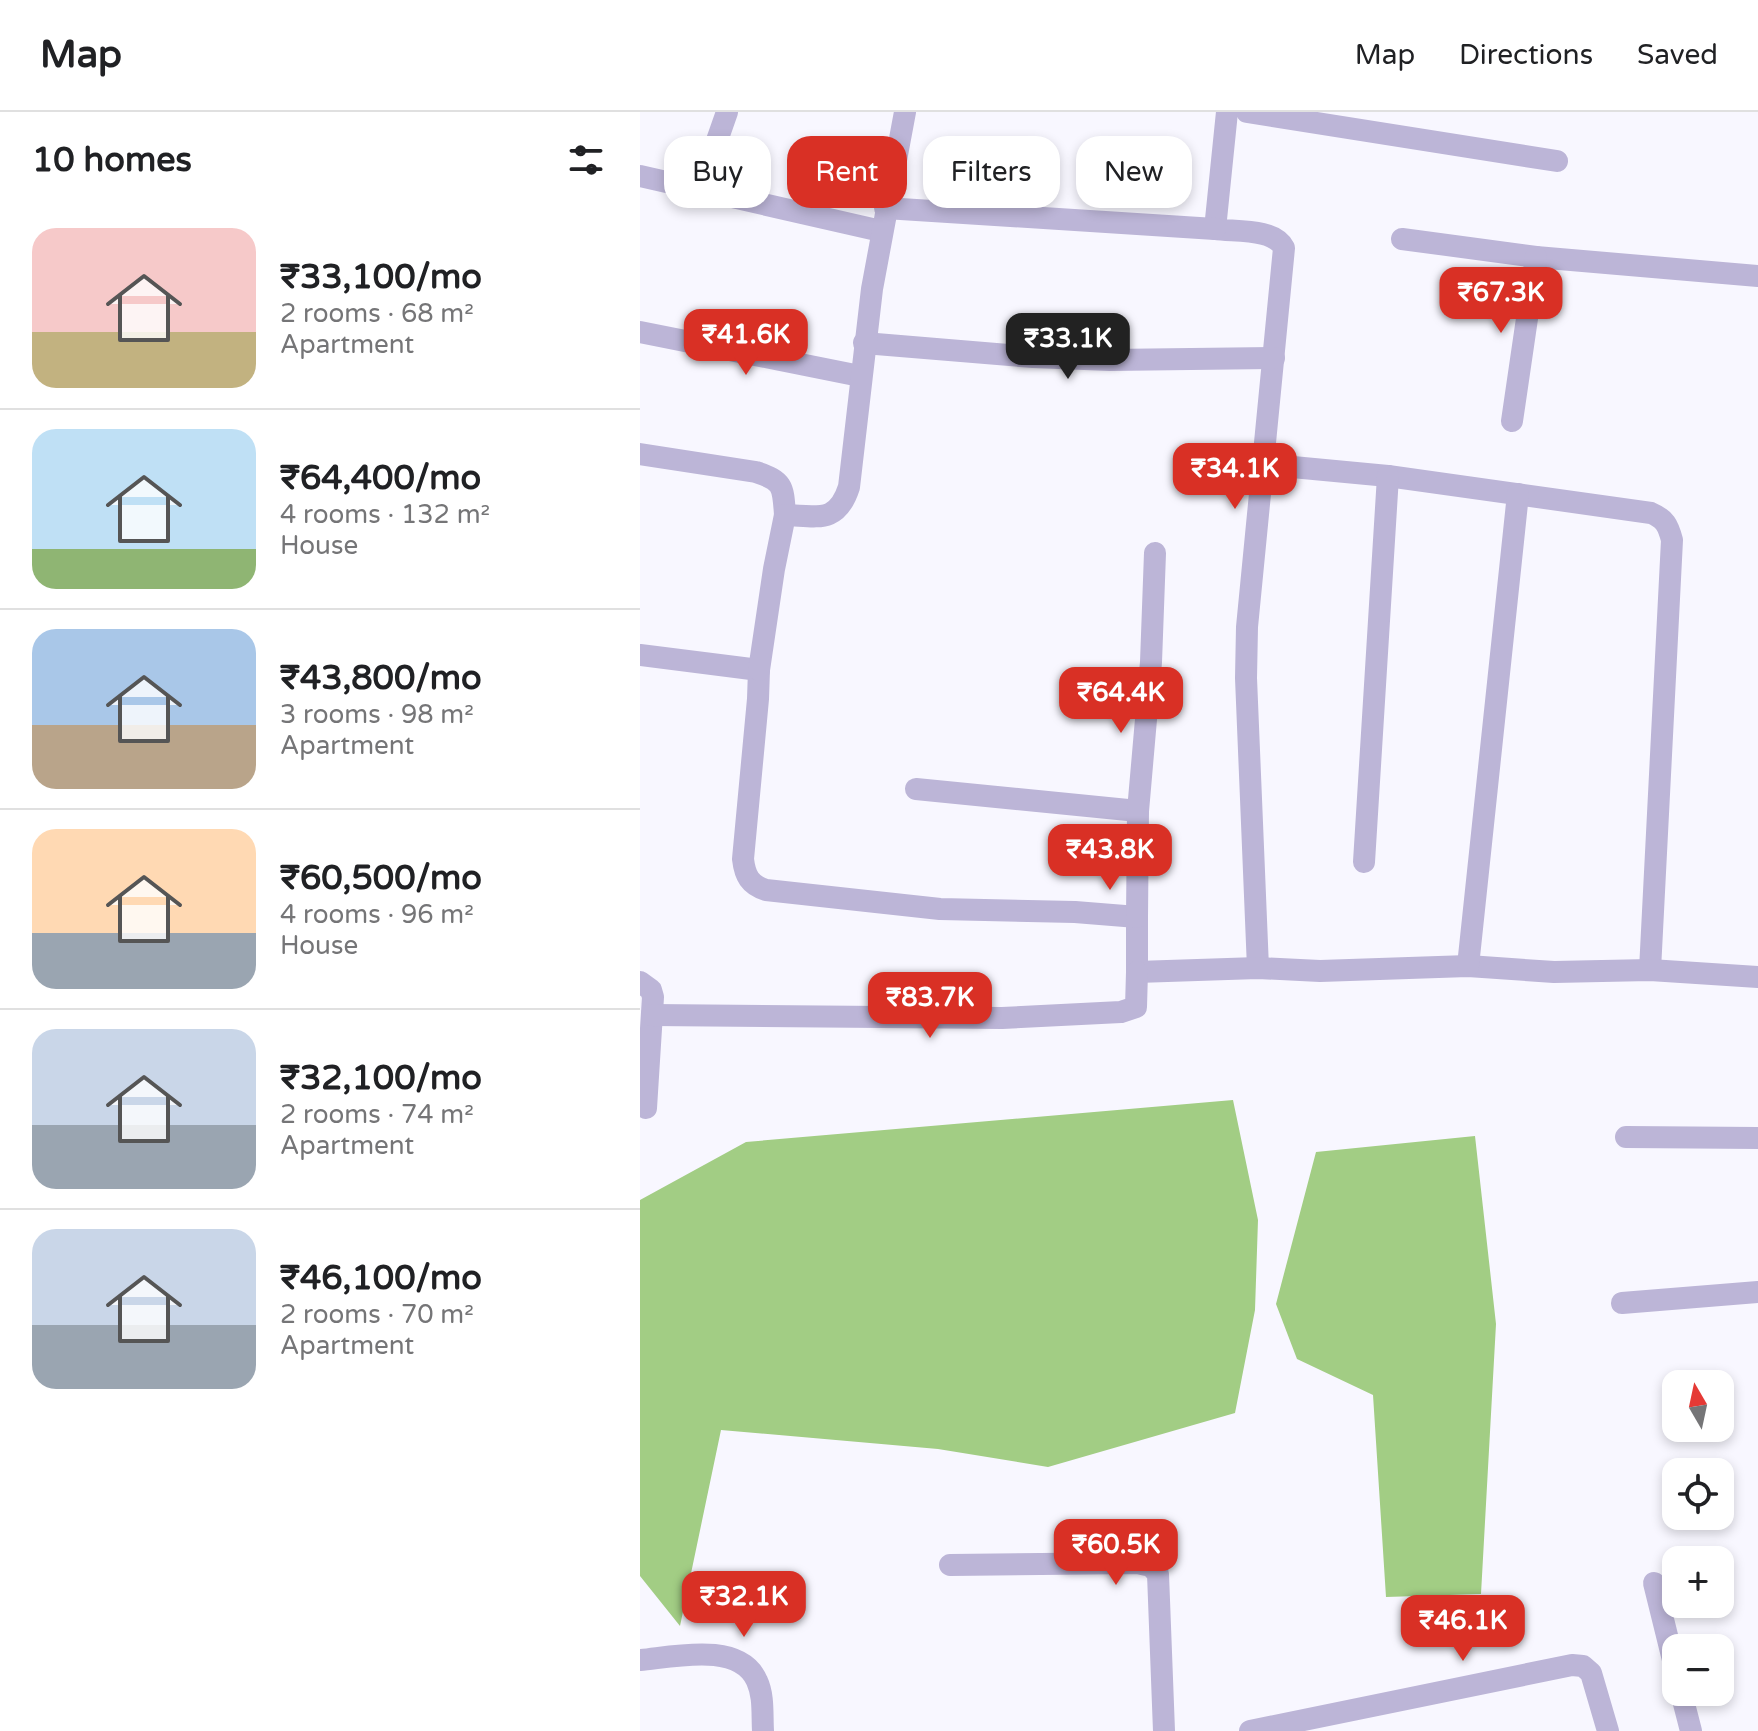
<!DOCTYPE html>
<meta charset="utf-8">
<style>
:root{--surface:#fff;--page:#f6f6f6;--text:#202124;--muted:#757577;--line:#e0e0e0;--accent:#d93025}
body{margin:0;font-family:"Varela Round",sans-serif;background:var(--page);color:var(--text);height:100vh;display:flex;flex-direction:column;font-size:30px;white-space:nowrap}
*{box-sizing:border-box;margin:0}
p{font-size:26px;color:var(--muted)}
.icon{flex:none;width:44px;height:44px;fill:none;stroke:currentColor;stroke-width:2;stroke-linecap:round;stroke-linejoin:round}
.map{position:relative;flex:1;overflow:hidden}
.side{display:flex;flex-direction:column;background:var(--surface);width:640px}
.side>*{flex:none}
.banner{position:absolute;left:24px;top:24px;width:760px;height:72px;display:flex;gap:16px}
.needle{width:52px;rotate:351deg}
.buttons{position:absolute;left:1022px;top:1258px;display:grid;gap:16px}
.buttons a{display:grid;place-items:center;width:72px;height:72px;border-radius:16px;background:var(--surface);box-shadow:0 4px 12px #0003;font-size:40px}
.price{position:absolute;translate:-50% -68px;padding:0 18px;border-radius:16px;background:var(--accent);color:#fff;font-size:26px;line-height:52px;filter:drop-shadow(0 2px 4px #0008)}
.price::after{content:'';position:absolute;left:50%;top:48px;width:24px;height:18px;margin-left:-12px;background:inherit;clip-path:polygon(0 0,100% 0,50% 100%)}
.price.on{background:#222;color:#fff}
ul{padding:0;list-style:none}
li{display:flex;align-items:center;gap:24px;height:200px;padding:0 32px}
li+li{border-top:2px solid var(--line)}
li span{display:grid;place-items:center;flex:none;width:224px;height:160px;border-radius:24px;color:#555}
li>.icon{margin-inline-start:auto}
span .icon{width:96px;height:96px;fill:#fffc;stroke-width:1}
li b{font-size:34px}
h2{display:flex;justify-content:space-between;align-items:center;height:96px;padding:0 32px;font-size:34px}
.chip{padding:0 28px;border-radius:24px;background:var(--surface);box-shadow:0 4px 12px #0003;font-size:28px;line-height:72px}
.chip.on{background:var(--accent);color:#fff}
header{display:flex;align-items:center;gap:48px;box-sizing:border-box;height:112px;padding:0 40px;background:var(--surface);border-bottom:2px solid var(--line)}
header strong{font-size:38px}
nav{display:flex;gap:44px;margin-inline-start:auto;font-size:28px}
main{display:flex;flex:1;min-height:0}
.map>svg:first-child{display:block}
.water{fill:#a2cd84}
.lines{fill:none;stroke-linecap:round;stroke-linejoin:round}
.street{stroke:#bcb5d7;stroke-width:22}
</style>
<header>
<strong>Map</strong>
<nav><a>Map</a><a>Directions</a><a>Saved</a></nav>
</header>
<main>
<section class="side">
<h2>10 homes<svg class="icon" aria-label="filters" viewBox="0 0 24 24"><path d="M4 7h16M4 17h16"/><circle cx="9" cy="7" r="2"/><circle cx="15" cy="17" r="2"/></svg></h2>
<ul>
<li><span style="background:linear-gradient(#f6c9c9 65%,#c2b280 0)"><svg class="icon" aria-label="home" viewBox="0 0 24 24"><path d="M3 11l9-7 9 7M6 9v11h12V9"/></svg></span><div><b>₹33,100/mo</b><p>2 rooms · 68 m²</p><p>Apartment</p></div></li>
<li><span style="background:linear-gradient(#bfe0f5 75%,#8fb573 0)"><svg class="icon" aria-label="home" viewBox="0 0 24 24"><path d="M3 11l9-7 9 7M6 9v11h12V9"/></svg></span><div><b>₹64,400/mo</b><p>4 rooms · 132 m²</p><p>House</p></div></li>
<li><span style="background:linear-gradient(#a9c7e8 60%,#b9a48a 0)"><svg class="icon" aria-label="home" viewBox="0 0 24 24"><path d="M3 11l9-7 9 7M6 9v11h12V9"/></svg></span><div><b>₹43,800/mo</b><p>3 rooms · 98 m²</p><p>Apartment</p></div></li>
<li><span style="background:linear-gradient(#ffd9b3 65%,#9aa5b1 0)"><svg class="icon" aria-label="home" viewBox="0 0 24 24"><path d="M3 11l9-7 9 7M6 9v11h12V9"/></svg></span><div><b>₹60,500/mo</b><p>4 rooms · 96 m²</p><p>House</p></div></li>
<li><span style="background:linear-gradient(#c9d6e8 60%,#9aa5b1 0)"><svg class="icon" aria-label="home" viewBox="0 0 24 24"><path d="M3 11l9-7 9 7M6 9v11h12V9"/></svg></span><div><b>₹32,100/mo</b><p>2 rooms · 74 m²</p><p>Apartment</p></div></li>
<li><span style="background:linear-gradient(#c9d6e8 60%,#9aa5b1 0)"><svg class="icon" aria-label="home" viewBox="0 0 24 24"><path d="M3 11l9-7 9 7M6 9v11h12V9"/></svg></span><div><b>₹46,100/mo</b><p>2 rooms · 70 m²</p><p>Apartment</p></div></li>
</ul>
</section>
<div class="map">
<svg width="1118" height="1619" viewBox="0 0 1118 1619">
<rect width="100%" height="100%" fill="#f8f7ff"/>
<g class="water">
<path d="M593 988 618 1108 615 1198 595 1301 408 1355 298 1337 81 1318 40 1514 0 1464V1088L106 1030Z"/>
<path d="M835 1024 856 1212 841 1482 746 1485 733 1283 657 1247 636 1192 676 1040Z"/>
</g>
<g class="lines">
<g class="street">
<path d="M587 0 575 117C594 120 634 116 644 136L607 515 606 566 618 856"/>
<path d="M607 0 917 49"/>
<path d="M0 64 241 119"/>
<path d="M60 77 87 0"/>
<path d="M245 96 575 117"/>
<path d="M762 127 896 145 1118 164"/>
<path d="M0 220 220 264"/>
<path d="M224 231 393 245 470 248 634 246"/>
<path d="M872 309 896 145"/>
<path d="M0 342 116 360C144 369 143 375 145 403"/>
<path d="M621 352 748 364 1011 401C1025 407 1028 413 1032 428L1010 858"/>
<path d="M0 543 119 558 118 587 103 747C105 764 110 773 126 778L300 797 435 800 497 805V860L618 856 680 859 828 854 914 860 1010 858 1118 865"/>
<path d="M119 558 134 457 145 403C178 404 197 412 209 375L232 177 265 0"/>
<path d="M276 677 498 699"/>
<path d="M724 750 748 364"/>
<path d="M497 805 498 699 511 550 515 441"/>
<path d="M828 854 878 382"/>
<path d="M0 870 11 878 13 885 6 996"/>
<path d="M12 903 362 906 481 900 496 895 497 860"/>
<path d="M986 1025 1118 1026"/>
<path d="M982 1191 1118 1180"/>
<path d="M310 1453 497 1451 511 1454 518 1462 524 1619"/>
<path d="M1014 1471 1036 1560"/>
<path d="M0 1548C33 1545 100 1529 117 1569 124 1584 122 1602 123 1619"/>
<path d="M1041 1580 1051 1619"/>
<path d="M610 1619 932 1553 943 1554 951 1561 968 1619"/>
</g>
</g>
</svg>
<div class="buttons">
<a><svg class="needle" viewBox="-14 -14 28 28"><path d="M0-13l5 13h-10z" fill="#e53935"/><path d="M0 13l5-13h-10z" fill="#757577"/></svg></a>
<a><svg class="icon" aria-label="locate" viewBox="0 0 24 24"><circle cx="12" cy="12" r="6"/><path d="M12 2v4M12 18v4M2 12h4M18 12h4"/></svg></a>
<a>+</a>
<a>−</a>
</div>
<b class="price" style="left:861px;top:223px">₹67.3K</b>
<b class="price" style="left:106px;top:265px">₹41.6K</b>
<b class="price on" style="left:428px;top:269px">₹33.1K</b>
<b class="price" style="left:595px;top:399px">₹34.1K</b>
<b class="price" style="left:481px;top:623px">₹64.4K</b>
<b class="price" style="left:470px;top:780px">₹43.8K</b>
<b class="price" style="left:290px;top:928px">₹83.7K</b>
<b class="price" style="left:476px;top:1475px">₹60.5K</b>
<b class="price" style="left:104px;top:1527px">₹32.1K</b>
<b class="price" style="left:823px;top:1551px">₹46.1K</b>
<div class="banner">
<a class="chip">Buy</a>
<a class="chip on">Rent</a>
<a class="chip">Filters</a>
<a class="chip">New</a>
</div>
</div>
</main>
